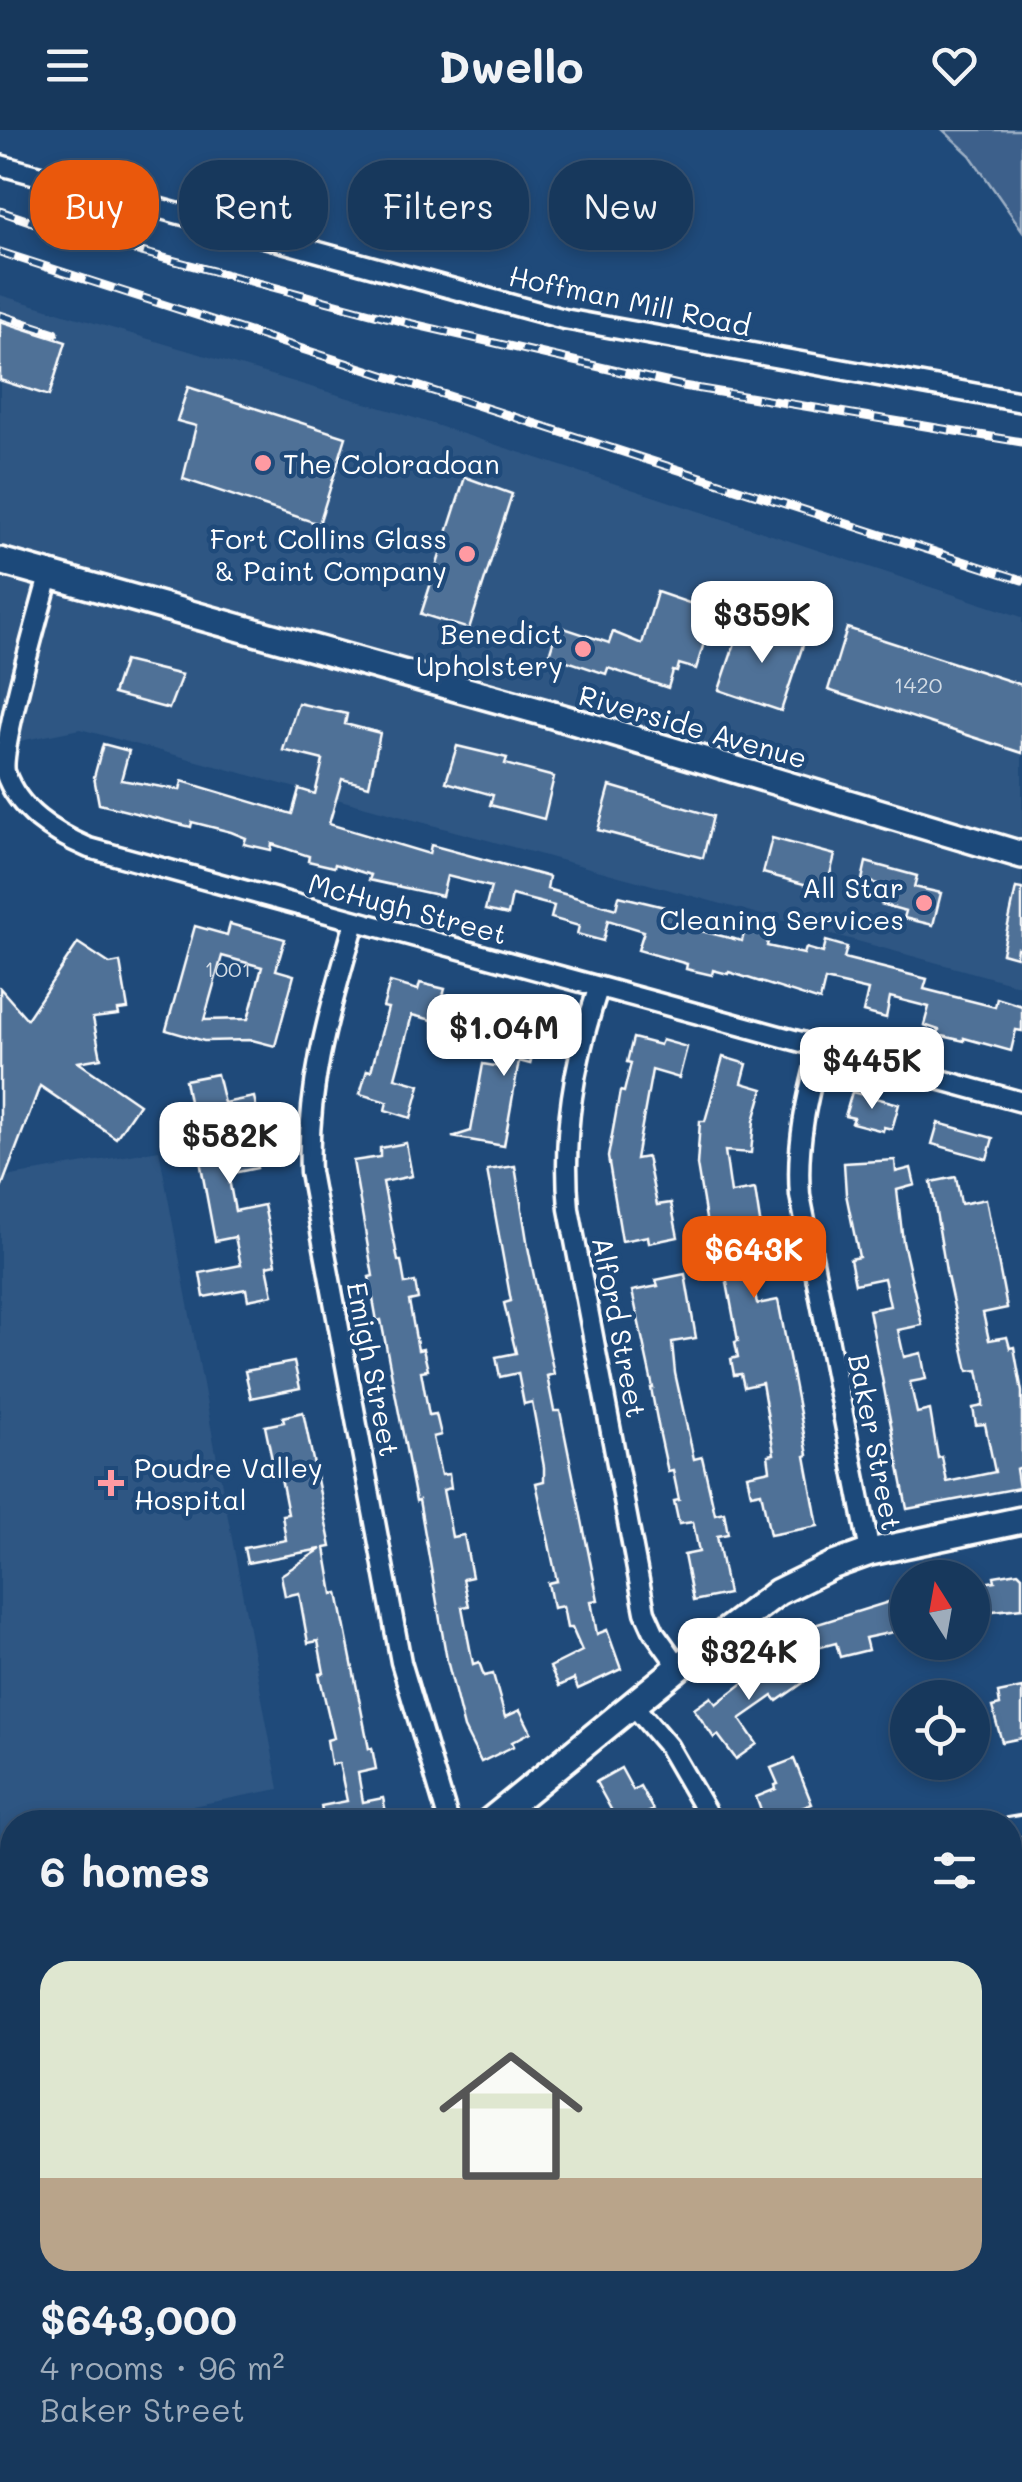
<!DOCTYPE html>
<meta charset="utf-8">
<style>
:root{--surface:#17385c;--page:#244365;--text:#f1f3f6;--muted:#9eacbb;--line:#365272;--accent:#ea580c}
body{margin:0;font-family:Mali,sans-serif;background:var(--page);color:var(--text);height:100vh;display:flex;flex-direction:column;font-size:38px;white-space:nowrap}
*{box-sizing:border-box;margin:0}
p{font-size:32px;color:var(--muted)}
.icon{flex:none;width:55px;height:55px;fill:none;stroke:currentColor;stroke-width:2;stroke-linecap:round;stroke-linejoin:round}
.map{position:relative;flex:1;overflow:hidden}
.side{position:absolute;left:0px;top:1680px;width:1022px;height:672px;display:flex;flex-direction:column;background:var(--surface);border-radius:40px 40px 0 0;box-shadow:0 5px 15px #0003,0 0 0 2px var(--line)}
.side>*{flex:none}
.top-card{position:absolute;left:30px;top:30px;width:962px;height:90px;display:flex;gap:20px}
.needle{width:65px;rotate:349deg}
.fabs{position:absolute;left:890px;top:1430px;display:grid;gap:20px}
.fabs a{display:grid;place-items:center;width:100px;height:100px;border-radius:50%;background:var(--surface);box-shadow:0 5px 15px #0003,0 0 0 2px var(--line);font-size:50px}
.price{position:absolute;translate:-50% -85px;padding:0 22px;border-radius:20px;background:#fff;color:#222;font-size:32px;line-height:65px;filter:drop-shadow(0 2px 5px #0008)}
.price::after{content:'';position:absolute;left:50%;top:60px;width:30px;height:22px;margin-left:-15px;background:inherit;clip-path:polygon(0 0,100% 0,50% 100%)}
.price.active{background:var(--accent);color:#fff}
ul{padding:0;list-style:none}
li{display:grid;align-content:center;gap:20px;height:530px;padding:0 40px}
li span{display:grid;place-items:center;height:310px;border-radius:30px;color:#555}
li>.icon{margin-inline-start:auto}
span .icon{width:180px;height:180px;fill:#fffc;stroke-width:1}
li b{font-size:42px}
h2{display:flex;justify-content:space-between;align-items:center;height:120px;padding:0 40px;font-size:42px}
.tag{padding:0 35px;border-radius:40px;background:var(--surface);box-shadow:0 5px 15px #0003,0 0 0 2px var(--line);font-size:35px;line-height:90px}
.tag.active{background:var(--accent);color:#fff}
header{display:flex;justify-content:space-between;align-items:center;height:130px;padding:0 40px;background:var(--surface);font-size:45px;font-weight:800}
.map>svg:first-child{display:block}
.built{fill:#2e5683}
.green{fill:#3c618b;stroke:#9eb0c5;stroke-width:2.5}
.building{fill:#507197;stroke:#fff;stroke-width:2.5;fill-rule:evenodd}
.lines{fill:none;stroke-linecap:round;stroke-linejoin:round}
.street-casing{stroke:#fff;stroke-width:25}
.secondary-casing{stroke:#fff;stroke-width:32}
.street{stroke:#1f4a7a;stroke-width:18}
.secondary{stroke:#1f4a7a;stroke-width:25}
.rail-casing{stroke:#fff;stroke-width:9}
.rail{stroke:#1f4a7a;stroke-width:5;stroke-dasharray:15;stroke-linecap:butt}
.poi-dot{fill:#ff9aa2;stroke:#1f4a7a;stroke-width:4}
.labels{text-anchor:middle;dominant-baseline:central;stroke-width:9;stroke-linejoin:round;paint-order:stroke}
.number-label{font-size:22px;fill:#d3dce5}
.street-label{font-size:28px;fill:#fff;stroke:#1f4a7a}
.poi-label{font-size:28px;fill:#fff;stroke:#1f4a7a;text-anchor:end}
</style>
<header><svg class="icon" aria-label="menu" viewBox="0 0 24 24"><path d="M4 6h16M4 12h16M4 18h16"/></svg>Dwello<svg class="icon" aria-label="heart" viewBox="0 0 24 24"><path d="M12 20l-8-8c-3-5 5-10 8-4 3-6 11-1 8 4z"/></svg></header>
<div class="map">
<svg width="1022" height="2352" viewBox="0 0 1022 2352">
<rect width="100%" height="100%" fill="#1f4a7a"/>
<filter id="ink" filterUnits="userSpaceOnUse"><feTurbulence type="fractalNoise" baseFrequency=".01" numOctaves="2"/><feDisplacementMap in="SourceGraphic" scale="20" xChannelSelector="R" yChannelSelector="G"/><feConvolveMatrix kernelMatrix="1 2 1 2 8 2 1 2 1" color-interpolation-filters="sRGB"/></filter>
<g filter="url(#ink)">
<g class="built">
<path d="M0 165 399 283 1022 487V856L80 599 0 615Z"/>
<path d="M159 1020 279 1659 111 1692H12V1712L0 1715V1048Z"/>
</g>
<path class="green" d="M943 0H1022V100L970 25Z"/>
<g class="building">
<path d="M0 191 66 212 49 266 0 250Z"/>
<path d="M188 257 346 307 319 394 183 349 196 296 177 291Z"/>
<path d="M465 347 512 364 469 499 421 484Z"/>
<path d="M657 462 707 479 705 488 711 490 696 539 679 534 677 542 673 541 668 558 608 538 606 544 549 525 558 496 609 513 613 502 642 514Z"/>
<path d="M742 492 804 512 781 581 719 560Z"/>
<path d="M847 498 1022 555V623L828 560Z"/>
<path d="M124 531 182 545 169 579 113 564Z"/>
<path d="M298 573 347 584 345 594 380 603 369 656 342 649 329 694 429 724 431 715 549 747 547 759 616 779 619 766 677 780 673 794 742 811 748 787 772 793 767 816 804 824 806 818 823 823 826 811 847 817 844 828 927 849 924 859 995 877 997 868 1022 876V901L1016 900 1011 921 964 908V911L938 905 939 900 924 895 929 877 890 867 886 888 863 882 868 860 825 850 820 871 729 842 728 844 713 840 712 845 686 839 687 834 638 820 644 801 608 790 603 811 577 804 579 796 551 788 554 776 512 765 508 785 485 780 491 757 447 746 442 766 369 750 371 745 335 734 334 737 308 731 309 726 272 714 271 720 244 714 246 708 231 702 192 692 191 697 99 674 94 647 103 614 129 621 121 650 180 660 182 651 292 684 299 659 315 664 323 630 283 620Z"/>
<path d="M457 616 507 628 505 634 554 647 544 689 490 675 493 665 446 652Z"/>
<path d="M610 656 713 686 703 728 598 700Z"/>
<path d="M772 708 835 725 826 760 763 743Z"/>
<path d="M866 732 917 746 914 757 941 763 933 795 904 788 906 781 881 774 885 756 862 750Z"/>
<path d="M1016 758 1022 759V820L1017 818 1016 827 1002 823Z"/>
<path d="M230 794 285 809 276 840 294 845 275 916 252 910 204 911 166 900 195 796 227 805ZM222 826 262 837 248 889 204 890Z"/>
<path d="M78 813 110 834 120 832 128 879 118 880 119 885 93 888 101 928 78 932 139 974 116 1008 40 956 0 1061V858L27 889Z"/>
<path d="M390 852 418 860 420 853 445 859 436 891 412 885 395 948 420 955 411 988 385 980 387 972 360 964 367 940 371 941 388 878 383 877Z"/>
<path d="M520 870 545 877 530 934 519 931 504 1016 452 1007 471 1001 483 934 501 937Z"/>
<path d="M633 908 660 915 662 910 687 917 679 948 652 940 636 1029 647 1027 657 1075 671 1073 678 1107 649 1113 648 1106 622 1111 608 1027 620 961 624 962 631 933 627 932Z"/>
<path d="M723 927 747 934 742 953 763 959 754 991 751 1023 725 1021 731 1063 755 1059 761 1098 764 1097 769 1122 748 1126 753 1154 757 1174 778 1170 808 1325 805 1326 818 1396 770 1405 761 1362 751 1364 747 1345 770 1340 768 1325 774 1324 762 1253 744 1257 741 1244 734 1245 731 1229 738 1227 735 1212 738 1211 716 1094 707 1095 697 1035 700 991H705Z"/>
<path d="M217 944 224 973 254 967 261 999 249 1001 257 1038 228 1044 235 1081 264 1075 276 1134 267 1136 273 1165 248 1170 246 1159 204 1167 200 1143 241 1135 235 1107 215 1111 185 950Z"/>
<path d="M852 962 899 974 892 999 884 997 883 1001 852 993 854 988 845 986Z"/>
<path d="M938 993 993 1008 987 1029 932 1014Z"/>
<path d="M406 1013 412 1046 383 1052 398 1131H401L405 1154 415 1152 418 1169 409 1171 418 1220 423 1219 428 1240 421 1241 429 1285 436 1284 441 1305 433 1307 441 1345 449 1344 451 1358 443 1360 450 1396 452 1407 464 1405 472 1447 463 1449 469 1476 462 1477 473 1534 479 1532 484 1546 493 1544 505 1587 520 1580 531 1602 512 1612 514 1616 481 1632 464 1598 447 1530 419 1370 416 1371 381 1190 377 1191 369 1147 373 1146 353 1031 380 1027V1018Z"/>
<path d="M895 1030 896 1042 911 1038 915 1055 897 1060 903 1112 922 1195 898 1200 904 1227 921 1223 926 1249 910 1252 917 1283 930 1280 938 1328 942 1327 947 1352 995 1342 985 1294 976 1295 973 1278 983 1276V1266L978 1240 968 1241 946 1141 931 1052 956 1047 961 1074 986 1069 1007 1178 983 1183 989 1210 1007 1207 1010 1218 1014 1217 1022 1262V1337L1016 1339 1019 1358 907 1379 869 1180 890 1176 884 1148 855 1154 850 1129 859 1127 846 1064 844 1033Z"/>
<path d="M515 1036 528 1117 554 1244 547 1246 554 1281H560L598 1470 591 1471 597 1504 607 1500 621 1539 578 1559 574 1549 559 1556 550 1537 582 1521 572 1498H567L563 1476 553 1478 548 1453 557 1451 536 1353 544 1351V1337L532 1272 524 1274 518 1243 500 1247 496 1227 516 1223 504 1173 511 1171 487 1040Z"/>
<path d="M685 1144 696 1208 672 1212 675 1243 694 1329 702 1327 715 1384 724 1382 728 1404 717 1406 728 1464 693 1471 684 1425 699 1422 693 1392 679 1394 674 1371 679 1370 673 1341 668 1342 660 1305 651 1258H653L632 1161 658 1156 656 1150Z"/>
<path d="M294 1232 300 1258 251 1268 245 1241Z"/>
<path d="M303 1282 331 1417 325 1418 333 1464 338 1463 369 1619 372 1618 376 1639 358 1643 363 1672 383 1668 388 1692H324L321 1676 347 1671 339 1633 331 1634 327 1610 334 1608 319 1544 324 1543 318 1511 308 1513 299 1463 285 1466 281 1445 321 1419 247 1433 244 1418 286 1410 282 1385 288 1384 280 1343 275 1344 265 1296 284 1292 283 1287Z"/>
<path d="M1018 1442 1022 1446V1478L972 1483V1455L995 1451 994 1446Z"/>
<path d="M895 1470V1472L908 1470V1499L865 1508 868 1520 840 1527 836 1513 817 1518 811 1496Z"/>
<path d="M786 1520 803 1544 799 1547 803 1553 777 1571 773 1566 740 1589 757 1614 736 1629 718 1605 714 1608 694 1579 711 1567 716 1574Z"/>
<path d="M1022 1558V1608L1002 1612 992 1577 1000 1575 998 1563Z"/>
<path d="M794 1629 812 1674 765 1692 756 1667 776 1659 775 1655 778 1654 771 1638Z"/>
<path d="M621 1638 633 1660 640 1656 653 1680 630 1692H618L596 1652Z"/>
</g>
<g class="lines">
<defs>
<g id="street">
<path d="M0 35 564 189 1022 272"/>
<path d="M49 446C40 480 0 617 5 642 18 681 54 703 89 718L1022 972"/>
<path d="M355 792C331 876 306 954 310 1042L401 1532 449 1692"/>
<path d="M598 859C574 932 562 1003 569 1079L645 1482 654 1502 679 1537"/>
<path d="M820 918C807 967 796 1014 800 1065L870 1422"/>
<path d="M634 1576 668 1616 712 1692"/>
<path d="M1010 1698 1022 1696"/>
<path d="M1010 1821 1022 1885"/>
<path d="M276 2340 285 2352"/>
<path d="M561 2340 567 2352"/>
<path d="M846 2340 849 2352"/>
</g>
<g id="secondary">
<path d="M0 431 546 583 1022 725"/>
<path d="M489 1692 679 1537 778 1462 831 1436 870 1422 1022 1390"/>
<path d="M0 1831 12 1829"/>
</g>
</defs>
<use href="#street" class="street-casing"/>
<use href="#secondary" class="secondary-casing"/>
<use href="#street" class="street"/>
<use href="#secondary" class="secondary"/>
<defs>
<g id="rail">
<path d="M0 81 44 96 408 193 683 256 1022 312"/>
<path d="M0 122 1022 450"/>
<path d="M0 185 55 203"/>
</g>
</defs>
<use href="#rail" class="rail-casing"/>
<use href="#rail" class="rail"/>
</g>
</g>
<g class="poi-dot">
<circle cx="263" cy="333" r="10"/>
<circle cx="467" cy="424" r="10"/>
<circle cx="583" cy="519" r="10"/>
<circle cx="924" cy="773" r="10"/>
<path d="M106 1338h10v10h10v10h-10v10h-10v-10h-10v-10h10z"/>
</g>
<g class="labels">
<g class="number-label">
<text x="918" y="554">1420</text>
<text x="228" y="838">1001</text>
</g>
<g class="street-label">
<text transform="translate(630 170) rotate(12)">Hoffman Mill Road</text>
<text transform="translate(693 596) rotate(16)">Riverside Avenue</text>
<text transform="translate(408 778) rotate(15)">McHugh Street</text>
<text transform="translate(620 1197) rotate(79)">Alford Street</text>
<text transform="translate(374 1239) rotate(79)">Emigh Street</text>
<text transform="translate(876 1312) rotate(79)">Baker Street</text>
</g>
<g class="poi-label">
<text x="283" y="333" text-anchor="start">The Coloradoan</text>
<text x="447" y="408">Fort Collins Glass<tspan x="447" dy="32">&amp; Paint Company</tspan></text>
<text x="563" y="503">Benedict<tspan x="563" dy="32">Upholstery</tspan></text>
<text x="904" y="757">All Star<tspan x="904" dy="32">Cleaning Services</tspan></text>
<text x="134" y="1337" text-anchor="start">Poudre Valley<tspan x="134" dy="32">Hospital</tspan></text>
</g>
</g>
</svg>
<div class="fabs">
<a><svg class="needle" viewBox="-14 -14 28 28"><path d="M0-13l5 13h-10z" fill="#e53935"/><path d="M0 13l5-13h-10z" fill="#9eacbb"/></svg></a>
<a><svg class="icon" aria-label="locate" viewBox="0 0 24 24"><circle cx="12" cy="12" r="6"/><path d="M12 2v4M12 18v4M2 12h4M18 12h4"/></svg></a>
</div>
<b class="price" style="left:762px;top:536px">$359K</b>
<b class="price" style="left:504px;top:949px">$1.04M</b>
<b class="price" style="left:872px;top:982px">$445K</b>
<b class="price" style="left:230px;top:1057px">$582K</b>
<b class="price active" style="left:754px;top:1171px">$643K</b>
<b class="price" style="left:749px;top:1573px">$324K</b>
<div class="top-card">
<a class="tag active">Buy</a>
<a class="tag">Rent</a>
<a class="tag">Filters</a>
<a class="tag">New</a>
</div>
<section class="side">
<h2>6 homes<svg class="icon" aria-label="filters" viewBox="0 0 24 24"><path d="M4 7h16M4 17h16"/><circle cx="9" cy="7" r="2"/><circle cx="15" cy="17" r="2"/></svg></h2>
<ul>
<li><span style="background:linear-gradient(#dfe7d0 70%,#b9a48a 0)"><svg class="icon" aria-label="home" viewBox="0 0 24 24"><path d="M3 11l9-7 9 7M6 9v11h12V9"/></svg></span><div><b>$643,000</b><p>4 rooms · 96 m²</p><p>Baker Street</p></div></li>
</ul>
</section>
</div>
